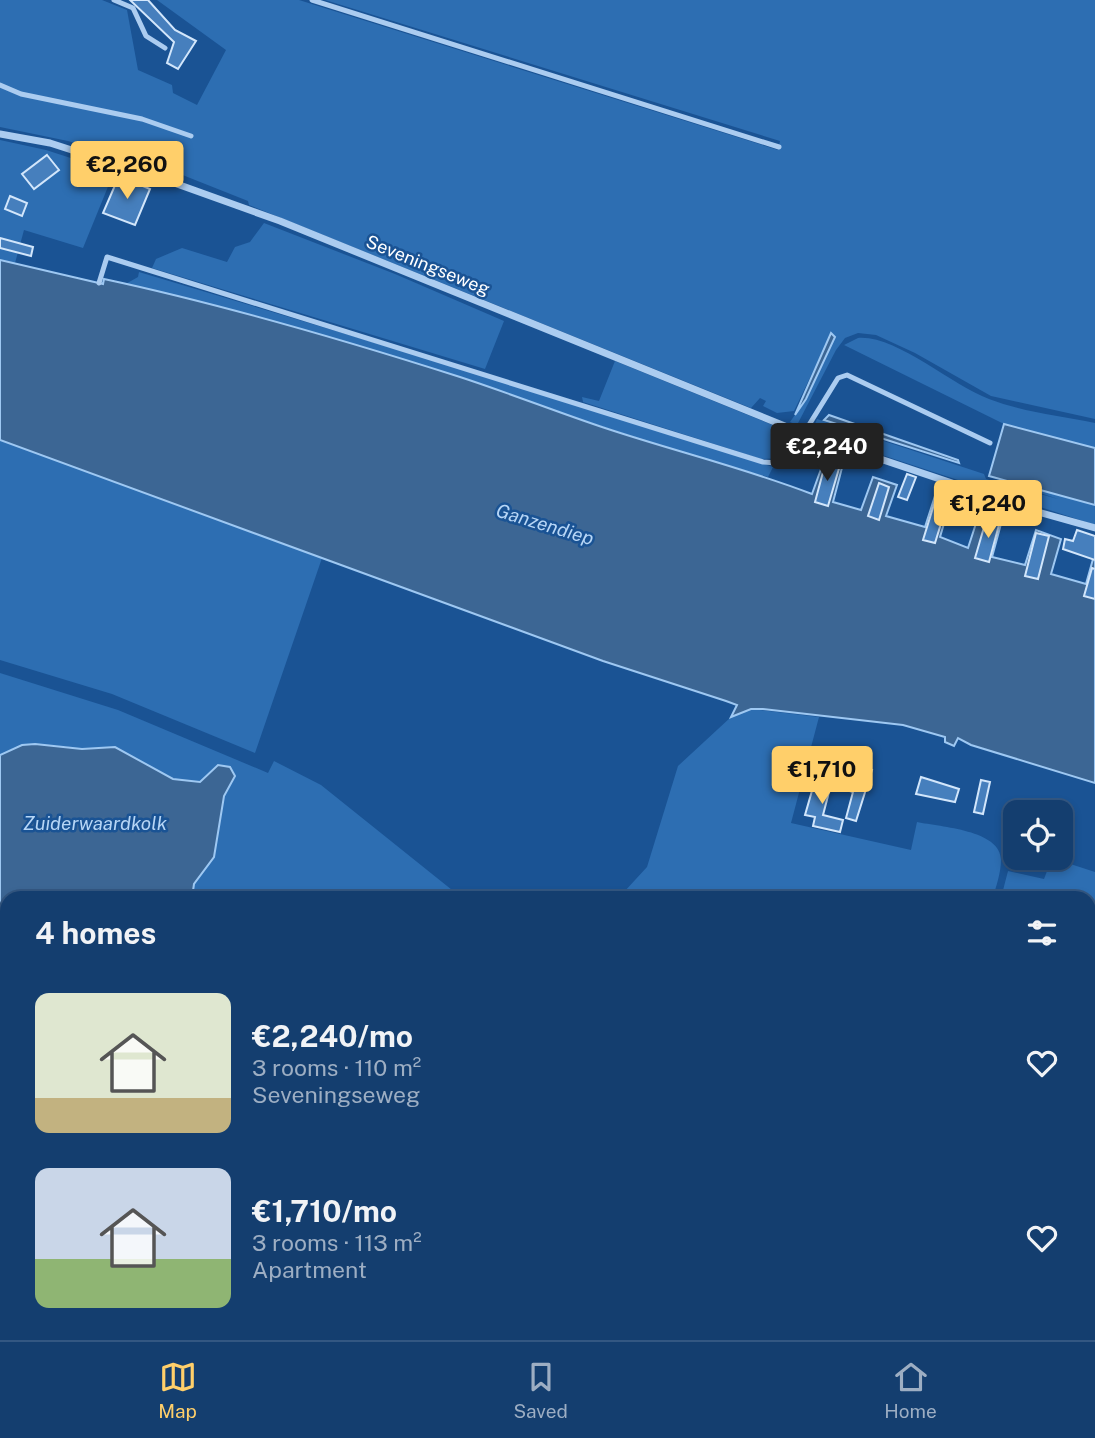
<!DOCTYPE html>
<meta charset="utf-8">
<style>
:root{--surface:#143e6f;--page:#1d4574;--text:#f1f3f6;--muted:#9daec3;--line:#335782;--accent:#ffcf6a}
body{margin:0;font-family:"Public Sans",sans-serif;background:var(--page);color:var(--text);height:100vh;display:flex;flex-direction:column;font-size:26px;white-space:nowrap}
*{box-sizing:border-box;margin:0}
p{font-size:23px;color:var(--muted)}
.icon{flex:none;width:38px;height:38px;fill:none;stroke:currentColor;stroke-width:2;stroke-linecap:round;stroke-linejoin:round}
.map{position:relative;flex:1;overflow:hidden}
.panel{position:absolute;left:0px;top:891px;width:1096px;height:450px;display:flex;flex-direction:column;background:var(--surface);border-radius:21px 21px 0 0;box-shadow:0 4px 10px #0003,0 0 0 2px var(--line)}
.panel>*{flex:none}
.buttons{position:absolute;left:1003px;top:800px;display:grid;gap:14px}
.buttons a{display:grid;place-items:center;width:70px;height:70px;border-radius:14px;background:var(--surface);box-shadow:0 4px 10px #0003,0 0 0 2px var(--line);font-size:35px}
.price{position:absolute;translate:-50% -60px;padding:0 16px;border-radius:7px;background:var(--accent);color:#111;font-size:23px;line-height:46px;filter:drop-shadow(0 2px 4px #0008)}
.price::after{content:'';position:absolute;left:50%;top:42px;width:21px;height:16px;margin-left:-10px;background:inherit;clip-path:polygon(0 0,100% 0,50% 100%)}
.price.active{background:#222;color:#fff}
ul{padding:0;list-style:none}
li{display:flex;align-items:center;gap:21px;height:175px;padding:0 35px}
li span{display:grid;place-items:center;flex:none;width:196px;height:140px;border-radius:14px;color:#555}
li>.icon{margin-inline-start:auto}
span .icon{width:84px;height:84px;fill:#fffc;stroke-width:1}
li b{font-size:30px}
h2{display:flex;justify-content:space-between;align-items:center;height:84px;padding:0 35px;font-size:30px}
.dock{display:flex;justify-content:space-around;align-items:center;height:98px;border-top:2px solid var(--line);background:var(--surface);font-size:19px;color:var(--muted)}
.dock a{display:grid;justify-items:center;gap:4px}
.dock .active{color:var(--accent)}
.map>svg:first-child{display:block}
.green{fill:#2d6eb2}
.water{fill:#3c6694;stroke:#9ec8f2;stroke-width:2}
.building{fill:#467fbd;stroke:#d2e6fb;stroke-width:2}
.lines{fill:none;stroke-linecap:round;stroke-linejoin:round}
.service{stroke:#abccf0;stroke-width:5}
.minor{stroke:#abccf0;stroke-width:7}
.labels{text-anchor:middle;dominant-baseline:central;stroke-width:5;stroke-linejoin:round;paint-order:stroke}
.street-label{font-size:18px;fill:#fff;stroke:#1a5394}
.water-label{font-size:19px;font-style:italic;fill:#b7d6f6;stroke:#1a5394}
</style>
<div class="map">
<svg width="1095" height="1340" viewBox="0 0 1095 1340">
<rect width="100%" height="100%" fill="#1a5394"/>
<g class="green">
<path d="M0 0H102L127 10 138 70 172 85 173 93 197 105 226 50 157 0H299L778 150 780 141 325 0H1095V419L991 396 915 353 876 335 858 333 845 338 836 350 797 425 790 422 806 399 834 335 831 334 794 411 777 413 763 406 766 401 760 398 751 408 249 205 248 201 180 174 68 141 0 127Z"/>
<path d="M0 140 46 150 114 172 83 248 24 230 15 263 0 260Z"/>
<path d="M264 223 395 274 504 321 485 369 152 268 156 259 182 248 227 262 235 247 250 242Z"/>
<path d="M139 272 419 356 773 467 768 477C552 418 344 326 122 286L138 277Z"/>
<path d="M858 338C897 335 952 386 989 399 1023 412 1060 416 1095 423V448L1004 424 844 345Z"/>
<path d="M615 361 785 430 792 438V449L784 458 761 459 583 402 582 397 599 401Z"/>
<path d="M817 419 984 474 986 479 1058 499 989 476 994 475 1095 505V525L812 432Z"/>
<path d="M0 440 322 558 255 753 112 694 0 660Z"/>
<path d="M0 673 118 710 268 773 274 761 321 785 462 898H192L194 884 214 857 224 796 235 776C233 766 227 766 218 765L200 782H189C124 770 66 726 0 755Z"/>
<path d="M751 709 819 717 791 823 911 850 917 822C941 827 1001 830 1001 860 1001 873 996 886 993 898H628L624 892 647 867 678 766 731 717Z"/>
<path d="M1052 858 1095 872V1067H1088V898H1001L1008 871 1044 879Z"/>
<path d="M0 965 7 966V1046L0 1044Z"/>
<path d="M1089 1074 1095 1075V1247L1089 1260Z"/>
<path d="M1095 1268V1330H1089V1287Z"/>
<path d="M483 1334H562L553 1340H487Z"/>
<path d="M574 1334H1069L1068 1340H562Z"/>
</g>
<g class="water">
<path d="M0 260 103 284 104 279C221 304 344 340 460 377 509 393 557 412 605 428 674 451 745 468 812 494L825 458 843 464 833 502 861 510 873 477 897 485 886 516 925 527 935 496 951 500 940 537 968 548 980 511 1002 520 992 557 1025 565 1036 530 1061 539 1051 574 1086 584 1095 552V783L971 745 958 738 954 746 945 742V737L903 725 763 709H751L731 717 737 705 726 701 603 661 0 440Z"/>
<path d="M831 333 835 337 806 399 795 415Z"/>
<path d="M829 415 958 460 959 463 824 420Z"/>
<path d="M1004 424 1095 448V505L989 476Z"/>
<path d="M35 744 82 749 115 747 173 779 200 782 218 765 230 767 235 776 224 796 214 857 194 884 192 898H7V966L0 965V755L22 745Z"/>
</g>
<g class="building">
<path d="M130 0H148L175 30 196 41 178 69 167 63 174 42Z"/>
<path d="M47 155 59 170 34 189 22 174Z"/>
<path d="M119 176 150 189 135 225 103 213Z"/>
<path d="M10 196 27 203 22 216 5 209Z"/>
<path d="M0 238 33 247 31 256 0 248Z"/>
<path d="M826 461 840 465 828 506 815 502Z"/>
<path d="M907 474 916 477 907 500 898 497Z"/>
<path d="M879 483 889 487 879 520 868 516Z"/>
<path d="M936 498 948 501 935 543 923 540Z"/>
<path d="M970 500 980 503 973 521 964 518Z"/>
<path d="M987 517 1000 521 989 562 975 558Z"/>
<path d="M1077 530 1095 536V560L1063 549 1065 539 1073 541Z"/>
<path d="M1036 533 1049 536 1038 579 1025 576Z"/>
<path d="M1092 568 1095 569V599L1084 596Z"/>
<path d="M851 764 872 770 856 821 846 818 853 792 843 789Z"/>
<path d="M818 770 827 772 823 791 829 792 823 815 843 820 840 832 813 826 815 817 805 815Z"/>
<path d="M921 777 959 789 955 802 916 794Z"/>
<path d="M981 780 990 782 983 814 974 812Z"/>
</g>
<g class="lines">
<g class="service">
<path d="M114 0 133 8 146 36 165 48"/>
<path d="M312 0 779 147"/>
<path d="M0 85 21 94 142 119 191 136"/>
<path d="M99 283 107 257 763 462 777 463 838 446"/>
<path d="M804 433 838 378 847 375 990 443"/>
</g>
<path class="minor" d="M0 134 50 143 177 184 280 221 797 431 1038 512 1095 528"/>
</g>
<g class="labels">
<g class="street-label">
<text transform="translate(428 265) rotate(22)">Seveningseweg</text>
</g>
<g class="water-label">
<text transform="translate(545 524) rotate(17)">Ganzendiep</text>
<text x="95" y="823">Zuiderwaardkolk</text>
</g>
</g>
</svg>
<div class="buttons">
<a><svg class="icon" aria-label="locate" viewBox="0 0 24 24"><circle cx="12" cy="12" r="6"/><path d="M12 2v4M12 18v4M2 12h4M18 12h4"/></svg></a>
</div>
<b class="price" style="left:127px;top:201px">€2,260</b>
<b class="price active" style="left:827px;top:483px">€2,240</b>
<b class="price" style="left:988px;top:540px">€1,240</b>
<b class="price" style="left:822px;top:806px">€1,710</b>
<section class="panel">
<h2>4 homes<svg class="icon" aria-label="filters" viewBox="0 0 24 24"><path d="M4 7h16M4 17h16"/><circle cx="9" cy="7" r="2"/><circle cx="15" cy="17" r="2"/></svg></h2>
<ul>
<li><span style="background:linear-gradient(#dfe7d0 75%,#c2b280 0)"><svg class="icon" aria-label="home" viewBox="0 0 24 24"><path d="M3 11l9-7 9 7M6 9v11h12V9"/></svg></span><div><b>€2,240/mo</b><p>3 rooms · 110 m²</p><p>Seveningseweg</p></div><svg class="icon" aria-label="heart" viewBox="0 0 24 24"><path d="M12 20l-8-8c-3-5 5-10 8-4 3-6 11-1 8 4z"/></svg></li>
<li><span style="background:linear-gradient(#c9d6e8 65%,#8fb573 0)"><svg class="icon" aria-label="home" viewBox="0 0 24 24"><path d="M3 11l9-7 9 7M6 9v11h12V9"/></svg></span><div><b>€1,710/mo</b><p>3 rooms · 113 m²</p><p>Apartment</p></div><svg class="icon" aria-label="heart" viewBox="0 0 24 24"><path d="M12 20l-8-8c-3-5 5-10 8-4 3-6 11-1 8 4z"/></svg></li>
</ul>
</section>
</div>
<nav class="dock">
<a class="active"><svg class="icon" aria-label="map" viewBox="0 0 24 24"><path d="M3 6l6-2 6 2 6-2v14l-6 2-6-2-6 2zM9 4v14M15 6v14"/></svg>Map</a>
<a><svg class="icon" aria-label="saved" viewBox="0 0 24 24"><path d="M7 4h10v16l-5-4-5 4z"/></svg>Saved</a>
<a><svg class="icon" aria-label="home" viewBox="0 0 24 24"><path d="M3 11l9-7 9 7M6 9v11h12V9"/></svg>Home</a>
</nav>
